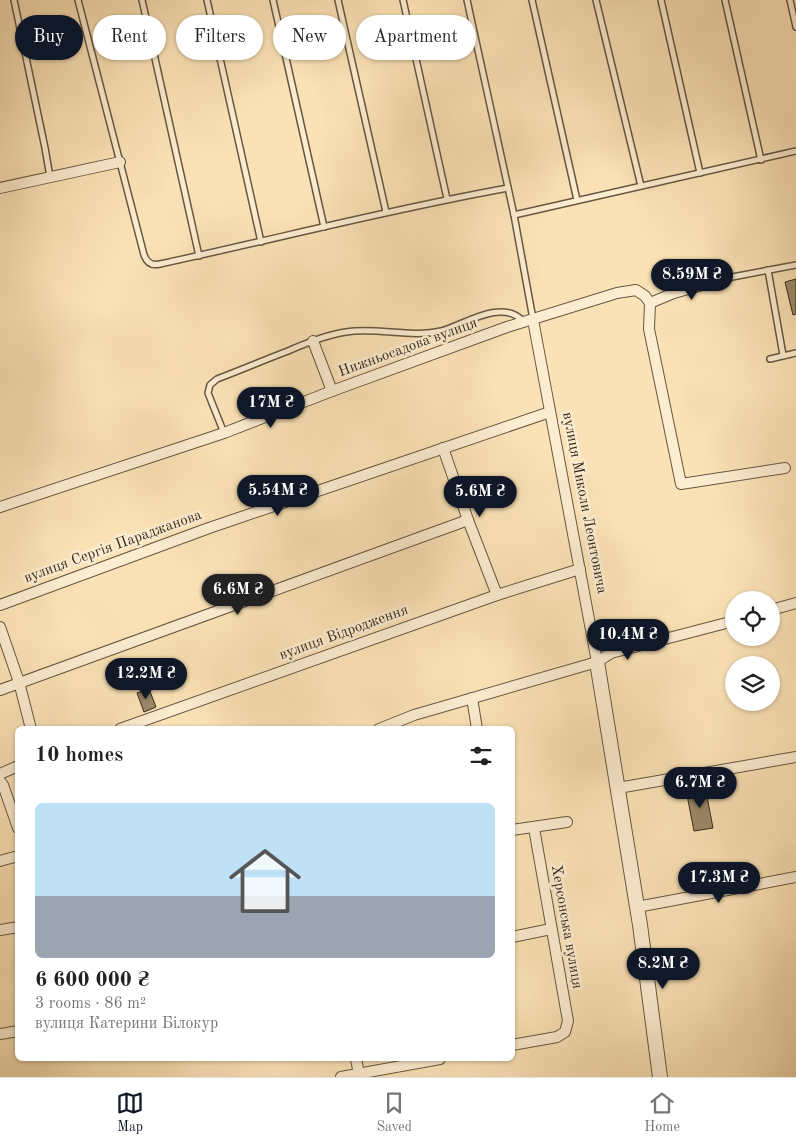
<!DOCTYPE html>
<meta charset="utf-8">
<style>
:root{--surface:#fff;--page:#f2f2f2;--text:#222;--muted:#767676;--line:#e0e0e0;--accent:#111827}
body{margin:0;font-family:"Old Standard TT",serif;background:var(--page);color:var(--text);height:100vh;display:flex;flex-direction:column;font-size:19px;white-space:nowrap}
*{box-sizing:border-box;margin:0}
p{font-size:16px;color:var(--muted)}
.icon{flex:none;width:28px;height:28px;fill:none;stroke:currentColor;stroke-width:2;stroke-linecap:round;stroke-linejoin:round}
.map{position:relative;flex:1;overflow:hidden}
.side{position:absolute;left:15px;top:726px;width:500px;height:335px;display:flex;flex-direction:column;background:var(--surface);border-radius:8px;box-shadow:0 1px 4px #0004}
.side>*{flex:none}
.guide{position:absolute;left:15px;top:15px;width:500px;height:45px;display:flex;gap:10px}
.controls{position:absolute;left:725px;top:591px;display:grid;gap:10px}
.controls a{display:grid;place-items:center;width:55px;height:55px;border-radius:50%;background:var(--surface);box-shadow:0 1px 4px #0004;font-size:25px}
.price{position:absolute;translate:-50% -42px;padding:0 11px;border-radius:18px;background:var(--accent);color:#fff;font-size:16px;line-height:32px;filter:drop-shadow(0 1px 2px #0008)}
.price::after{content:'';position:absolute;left:50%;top:30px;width:15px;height:11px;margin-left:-8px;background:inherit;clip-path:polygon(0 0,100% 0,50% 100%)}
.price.on{background:#222;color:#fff}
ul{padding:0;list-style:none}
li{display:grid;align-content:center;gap:10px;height:265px;padding:0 20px}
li+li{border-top:1px solid var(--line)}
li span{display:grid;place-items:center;height:155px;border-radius:8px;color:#555}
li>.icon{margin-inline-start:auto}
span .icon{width:90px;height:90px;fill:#fffc;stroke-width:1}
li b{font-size:21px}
h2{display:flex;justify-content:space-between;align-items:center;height:60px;padding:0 20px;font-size:21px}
.pill{padding:0 18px;border-radius:22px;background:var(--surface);box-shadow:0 1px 4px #0004;font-size:18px;line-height:45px}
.pill.on{background:var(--accent);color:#fff}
.dock{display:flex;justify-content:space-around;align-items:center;height:70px;border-top:1px solid var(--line);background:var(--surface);font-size:14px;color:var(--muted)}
.dock a{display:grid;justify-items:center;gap:2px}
.dock .on{color:var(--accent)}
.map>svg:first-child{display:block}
.building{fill:#9c896b;stroke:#35291a}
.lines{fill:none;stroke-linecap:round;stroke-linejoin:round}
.service-casing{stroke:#665741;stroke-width:8}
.minor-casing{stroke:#665741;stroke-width:12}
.tertiary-casing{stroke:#665741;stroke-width:16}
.service{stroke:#fcecd0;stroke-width:5}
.minor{stroke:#fcecd0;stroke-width:10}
.tertiary{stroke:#fcecd0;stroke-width:14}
.labels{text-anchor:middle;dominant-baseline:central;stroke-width:5;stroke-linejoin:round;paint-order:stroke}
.street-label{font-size:15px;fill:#35291a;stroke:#fcecd0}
</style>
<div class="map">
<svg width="796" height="1077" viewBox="0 0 796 1077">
<rect width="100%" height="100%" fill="#fbe2b6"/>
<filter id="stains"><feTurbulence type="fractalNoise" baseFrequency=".004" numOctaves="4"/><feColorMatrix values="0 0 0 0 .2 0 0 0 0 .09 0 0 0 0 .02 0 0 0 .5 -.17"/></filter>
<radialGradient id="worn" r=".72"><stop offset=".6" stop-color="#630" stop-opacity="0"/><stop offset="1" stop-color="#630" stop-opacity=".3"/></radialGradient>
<g class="building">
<path d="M796 279V314L793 315 785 282Z"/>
<path d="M149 689 156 707 144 712 137 693Z"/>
<path d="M705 786 713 828 694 831 686 790Z"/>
</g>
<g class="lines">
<defs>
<g id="service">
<path d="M14 0 45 148 50 177"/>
<path d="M78 0 144 255C147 263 152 266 160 264 276 239 391 209 508 188"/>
<path d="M142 0 199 256"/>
<path d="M207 0 261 242"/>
<path d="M273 0 324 227"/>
<path d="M338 0 386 212"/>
<path d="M403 0 447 199"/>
<path d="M467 0 514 215 533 319"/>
<path d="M532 0 577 200"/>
<path d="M596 0 641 186"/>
<path d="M661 0 700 173"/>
<path d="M725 0 761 160"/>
<path d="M790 0 796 27"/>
<path d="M514 215 796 151"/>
<path d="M768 270 783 355"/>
<path d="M727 278 796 265"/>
<path d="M770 359 796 353"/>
<path d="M224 433 208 393 210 385 217 379C241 370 264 360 288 351 306 343 326 335 346 332 377 327 410 338 441 331 464 325 501 298 523 321"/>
</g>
<g id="minor">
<path d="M0 188 120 162"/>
<path d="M650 303 674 293 727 278"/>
<path d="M533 320 597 662"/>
<path d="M313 341 332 391"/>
<path d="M443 448 468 520 497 595"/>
<path d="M0 507 224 433 332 391 507 327 617 293 636 290 645 296 650 303 649 329 681 484 785 468"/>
<path d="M0 605 209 528 550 412"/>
<path d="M771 610 796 603"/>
<path d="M0 627 19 682 31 729"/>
<path d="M0 690 468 520"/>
<path d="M472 698 477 729"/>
<path d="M120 729 497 595 580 569"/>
<path d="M379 729 414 715 597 662 611 653 734 621"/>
<path d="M0 774 18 766"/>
<path d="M0 781 3 785 18 828"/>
<path d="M618 788 796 757"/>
<path d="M512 830 567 822"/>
<path d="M0 861 18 856"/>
<path d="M637 907 796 877"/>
<path d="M0 930 18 927"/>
<path d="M512 937 551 929"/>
<path d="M0 1034 18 1031"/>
<path d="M512 1045 557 1037 565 1032 568 1021 534 828"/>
<path d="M356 1059 359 1074"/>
<path d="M341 1077 440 1059"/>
</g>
<path id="tertiary" d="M597 662 640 925 660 1077"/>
</defs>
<use href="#service" class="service-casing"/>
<use href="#minor" class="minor-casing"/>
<use href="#tertiary" class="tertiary-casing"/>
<use href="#service" class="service"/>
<use href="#minor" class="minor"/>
<use href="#tertiary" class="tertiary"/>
</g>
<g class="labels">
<g class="street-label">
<text transform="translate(408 348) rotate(-20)">Нижньосадова вулиця</text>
<text transform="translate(584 503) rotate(79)">вулиця Миколи Леонтовича</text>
<text transform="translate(113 547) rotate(-20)">вулиця Сергія Параджанова</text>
<text transform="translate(344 633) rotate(-20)">вулиця Відродження</text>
<text transform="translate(566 927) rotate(80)">Херсонська вулиця</text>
</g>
</g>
<rect width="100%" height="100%" filter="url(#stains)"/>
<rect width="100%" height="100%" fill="url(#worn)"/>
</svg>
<div class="controls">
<a><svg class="icon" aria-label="locate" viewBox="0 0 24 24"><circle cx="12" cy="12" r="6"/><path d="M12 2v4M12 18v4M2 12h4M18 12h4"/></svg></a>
<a><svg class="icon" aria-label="layers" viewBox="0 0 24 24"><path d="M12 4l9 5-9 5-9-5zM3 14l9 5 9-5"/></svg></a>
</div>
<b class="price" style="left:692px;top:301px">8.59M ₴</b>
<b class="price" style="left:271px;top:429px">17M ₴</b>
<b class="price" style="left:278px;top:517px">5.54M ₴</b>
<b class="price" style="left:480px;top:518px">5.6M ₴</b>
<b class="price on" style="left:238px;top:616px">6.6M ₴</b>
<b class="price" style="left:628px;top:661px">10.4M ₴</b>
<b class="price" style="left:146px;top:700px">12.2M ₴</b>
<b class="price" style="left:700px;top:809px">6.7M ₴</b>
<b class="price" style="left:719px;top:904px">17.3M ₴</b>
<b class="price" style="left:663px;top:990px">8.2M ₴</b>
<div class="guide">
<a class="pill on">Buy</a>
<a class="pill">Rent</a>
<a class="pill">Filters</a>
<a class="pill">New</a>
<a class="pill">Apartment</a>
</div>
<section class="side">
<h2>10 homes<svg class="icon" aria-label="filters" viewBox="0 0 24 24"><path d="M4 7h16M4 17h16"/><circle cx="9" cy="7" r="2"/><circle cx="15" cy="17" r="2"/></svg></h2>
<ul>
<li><span style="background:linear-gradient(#bfe0f5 60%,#9aa5b1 0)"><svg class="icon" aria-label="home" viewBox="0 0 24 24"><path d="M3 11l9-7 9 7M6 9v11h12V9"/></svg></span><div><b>6 600 000 ₴</b><p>3 rooms · 86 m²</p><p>вулиця Катерини Білокур</p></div></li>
</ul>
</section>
</div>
<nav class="dock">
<a class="on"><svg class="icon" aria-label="map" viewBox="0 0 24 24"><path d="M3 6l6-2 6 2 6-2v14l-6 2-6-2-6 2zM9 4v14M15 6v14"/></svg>Map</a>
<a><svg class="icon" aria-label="saved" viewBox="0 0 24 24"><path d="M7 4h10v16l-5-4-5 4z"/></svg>Saved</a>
<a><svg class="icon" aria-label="home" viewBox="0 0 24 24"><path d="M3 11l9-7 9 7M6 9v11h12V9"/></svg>Home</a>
</nav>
